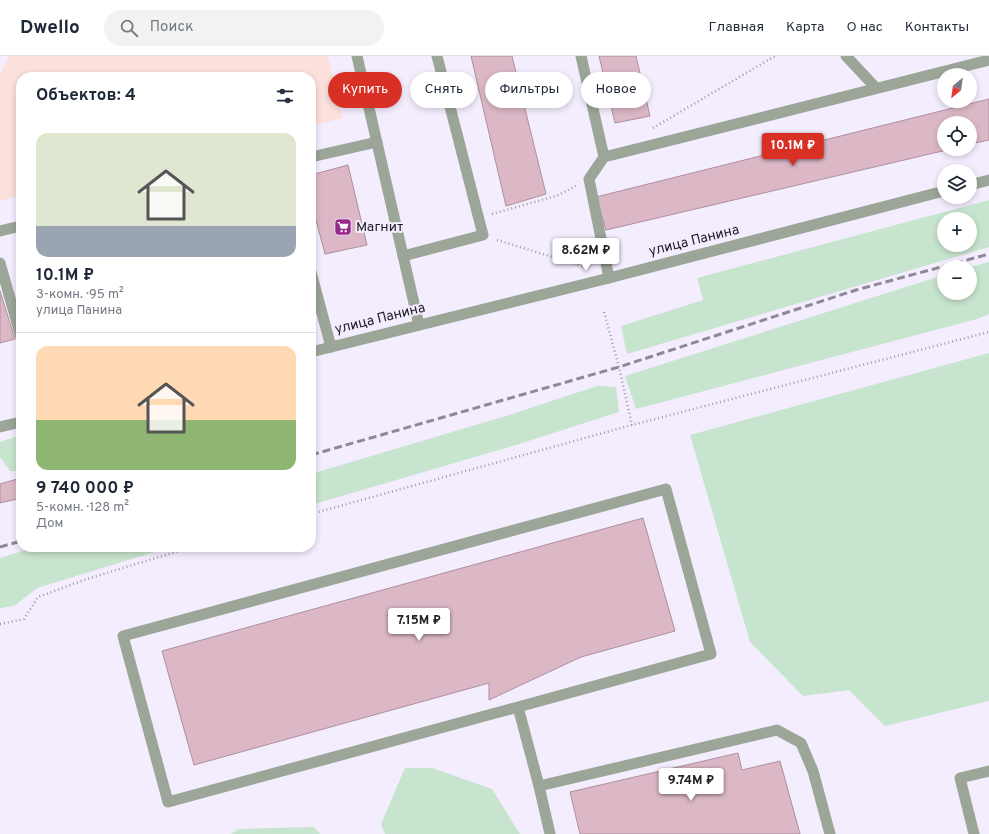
<!DOCTYPE html>
<html lang="ru">
<meta charset="utf-8">
<style>
:root{--surface:#fff;--page:#f2f2f3;--text:#1f2937;--muted:#747a83;--line:#e0e1e3;--accent:#d93025}
body{margin:0;font-family:Overpass,sans-serif;background:var(--page);color:var(--text);height:100vh;display:flex;flex-direction:column;font-size:15px;white-space:nowrap}
*{box-sizing:border-box;margin:0}
p{font-size:13px;color:var(--muted)}
.icon{flex:none;width:22px;height:22px;fill:none;stroke:currentColor;stroke-width:2;stroke-linecap:round;stroke-linejoin:round}
.map{position:relative;flex:1;overflow:hidden}
.drawer{position:absolute;left:16px;top:16px;width:300px;height:480px;display:flex;flex-direction:column;background:var(--surface);border-radius:16px;box-shadow:0 2px 6px #0003}
.drawer>*{flex:none}
.top-card{position:absolute;left:328px;top:16px;width:380px;height:36px;display:flex;gap:8px}
.needle{width:26px;rotate:209deg}
.buttons{position:absolute;left:937px;top:12px;display:grid;gap:8px}
.buttons a{display:grid;place-items:center;width:40px;height:40px;border-radius:50%;background:var(--surface);box-shadow:0 2px 6px #0003;font-size:20px}
.price{position:absolute;translate:-50% -34px;padding:0 9px;border-radius:4px;background:#fff;color:#222;font-size:13px;line-height:26px;filter:drop-shadow(0 1px 2px #0008)}
.price::after{content:'';position:absolute;left:50%;top:24px;width:12px;height:9px;margin-left:-6px;background:inherit;clip-path:polygon(0 0,100% 0,50% 100%)}
.price.selected{background:var(--accent);color:#fff}
ul{padding:0;list-style:none}
li{display:grid;align-content:center;gap:8px;height:212px;padding:0 20px}
li+li{border-top:1px solid var(--line)}
li span{display:grid;place-items:center;height:124px;border-radius:12px;color:#555}
li>.icon{margin-inline-start:auto}
span .icon{width:72px;height:72px;fill:#fffc;stroke-width:1}
li b{font-size:17px}
h2{display:flex;justify-content:space-between;align-items:center;height:48px;padding:0 20px;font-size:17px}
.chip{padding:0 14px;border-radius:18px;background:var(--surface);box-shadow:0 2px 6px #0003;font-size:14px;line-height:36px}
.chip.selected{background:var(--accent);color:#fff}
header{display:flex;align-items:center;gap:24px;box-sizing:border-box;height:56px;padding:0 20px;background:var(--surface);border-bottom:1px solid var(--line)}
header strong{font-size:19px}
nav{display:flex;gap:22px;margin-inline-start:auto;font-size:14px}
.search{width:280px;height:36px;background:var(--page);display:flex;align-items:center;gap:10px;box-sizing:border-box;padding:0 14px;border-radius:22px;color:var(--muted);font-size:15px}
.map>svg:first-child{display:block}
.education{fill:#fbe0dc}
.green{fill:#c7e4ce;fill-rule:evenodd}
.building{fill:#dcb8c7;stroke:#ad909c}
.lines{fill:none;stroke-linecap:round;stroke-linejoin:round}
.path{stroke:#a09aa8;stroke-width:2.5;stroke-dasharray:1 3;stroke-linecap:butt}
.service{stroke:#9ba598;stroke-width:11}
.tertiary{stroke:#9ba598;stroke-width:11}
.rail{stroke:#8f8997;stroke-width:3;stroke-dasharray:8 4;stroke-linecap:butt}
.labels{text-anchor:middle;dominant-baseline:central;stroke-width:4;stroke-linejoin:round;paint-order:stroke}
.poi-label{font-size:14px;fill:#1f1b24;stroke:#f4edfe;text-anchor:start}
.street-label{font-size:14px;fill:#1f1b24;stroke:#f4edfe}
</style>
<header>
<strong>Dwello</strong>
<div class="search"><svg class="icon" aria-label="search" viewBox="0 0 24 24"><circle cx="10" cy="10" r="6"/><path d="M15 15l6 6"/></svg>Поиск</div>
<nav><a>Главная</a><a>Карта</a><a>О нас</a><a>Контакты</a></nav>
</header>
<div class="map">
<svg width="989" height="778" viewBox="0 0 989 778">
<rect width="100%" height="100%" fill="#f4edfe"/>
<path class="education" d="M9 0H328L343 62 311 70V21H21V140L0 145V18Z"/>
<g class="green">
<path d="M989 144V191L627 298 621 270 703 244 697 222ZM944 163H970V189H944Z"/>
<path d="M989 206V258L977 263 636 353 625 320 944 219V237H970V211Z"/>
<path d="M989 297V645L885 670 849 634 803 640 750 586 690 379Z"/>
<path d="M597 330 616 331 619 356 519 388 311 449V418L509 359Z"/>
<path d="M21 379V415H10L0 401V386Z"/>
<path d="M35 491H171L37 532 14 550 0 552V502Z"/>
<path d="M405 712H432L492 733 520 778H385L381 768Z"/>
<path d="M314 771 320 778H231L239 773Z"/>
</g>
<g class="building">
<path d="M471 0H512L546 138 506 150Z"/>
<path d="M599 0H636L650 60 615 67Z"/>
<path d="M989 43V84L970 88V67H944V93H951L606 174 596 141Z"/>
<path d="M348 109 367 189 325 198 311 145V119Z"/>
<path d="M0 235 15 283 0 287Z"/>
<path d="M21 422V442L0 447V428Z"/>
<path d="M643 462 675 575 581 601 489 644V627L194 709 162 595Z"/>
<path d="M738 697 742 714 780 705 800 778H580L570 736Z"/>
</g>
<g class="lines">
<g class="path">
<path d="M653 72 775 0"/>
<path d="M492 158 556 140 576 130"/>
<path d="M497 184 585 211"/>
<path d="M604 256 619 311 632 369"/>
<path d="M311 458 632 369 989 276"/>
<path d="M0 568 24 563 38 541 84 524 129 510 193 491"/>
</g>
<g class="service">
<path d="M357 0 419 269"/>
<path d="M581 0 604 101"/>
<path d="M846 0 876 32"/>
<path d="M311 101 377 86"/>
<path d="M0 175 21 170"/>
<path d="M403 200 483 179 437 0"/>
<path d="M0 207 21 281"/>
<path d="M311 216 331 291"/>
<path d="M609 222 589 123 604 101 684 81 989 4"/>
<path d="M518 651 711 598 666 433 123 580 168 746 518 651 539 730"/>
<path d="M550 778 539 730 777 674 801 687 813 715 830 778"/>
<path d="M974 778 960 722 989 715"/>
</g>
<g class="tertiary">
<path d="M970 129 989 124"/>
<path d="M311 296 609 222 944 135"/>
<path d="M0 371 21 366"/>
</g>
<g class="rail">
<path d="M311 399 619 311 856 234 989 198"/>
<path d="M0 491 21 485"/>
</g>
</g>
<defs>
<symbol id="supermarket-square" viewBox="-11 -11 22 22"><rect x="-9" y="-9" width="18" height="18" rx="4" fill="#962a8b" stroke="#f4edfe"/><path d="M-6-5.5h2.5l.6 2H6L4.5 2H-2.5L-4.4-4H-6ZM-1.5 3.2a1.3 1.3 0 1 0 .1 0ZM3 3.2a1.3 1.3 0 1 0 .1 0Z" fill="#fff"/></symbol>
</defs>
<g fill-rule="evenodd">
<use href="#supermarket-square" x="333" y="161" width="20" height="20"/>
</g>
<g class="labels">
<g class="poi-label">
<text x="356" y="171">Магнит</text>
</g>
<g class="street-label">
<text transform="translate(694 185) rotate(-14)">улица Панина</text>
<text transform="translate(380 263) rotate(-14)">улица Панина</text>
</g>
</g>
</svg>
<div class="buttons">
<a><svg class="needle" viewBox="-14 -14 28 28"><path d="M0-13l5 13h-10z" fill="#e53935"/><path d="M0 13l5-13h-10z" fill="#747a83"/></svg></a>
<a><svg class="icon" aria-label="locate" viewBox="0 0 24 24"><circle cx="12" cy="12" r="6"/><path d="M12 2v4M12 18v4M2 12h4M18 12h4"/></svg></a>
<a><svg class="icon" aria-label="layers" viewBox="0 0 24 24"><path d="M12 4l9 5-9 5-9-5zM3 14l9 5 9-5"/></svg></a>
<a>+</a>
<a>−</a>
</div>
<b class="price selected" style="left:793px;top:111px">10.1M ₽</b>
<b class="price" style="left:586px;top:216px">8.62M ₽</b>
<b class="price" style="left:419px;top:586px">7.15M ₽</b>
<b class="price" style="left:691px;top:746px">9.74M ₽</b>
<div class="top-card">
<a class="chip selected">Купить</a>
<a class="chip">Снять</a>
<a class="chip">Фильтры</a>
<a class="chip">Новое</a>
</div>
<section class="drawer">
<h2>Объектов: 4<svg class="icon" aria-label="filters" viewBox="0 0 24 24"><path d="M4 7h16M4 17h16"/><circle cx="9" cy="7" r="2"/><circle cx="15" cy="17" r="2"/></svg></h2>
<ul>
<li><span style="background:linear-gradient(#dfe7d0 75%,#9aa5b1 0)"><svg class="icon" aria-label="home" viewBox="0 0 24 24"><path d="M3 11l9-7 9 7M6 9v11h12V9"/></svg></span><div><b>10.1M ₽</b><p>3-комн. · 95 m²</p><p>улица Панина</p></div></li>
<li><span style="background:linear-gradient(#ffd9b3 60%,#8fb573 0)"><svg class="icon" aria-label="home" viewBox="0 0 24 24"><path d="M3 11l9-7 9 7M6 9v11h12V9"/></svg></span><div><b>9 740 000 ₽</b><p>5-комн. · 128 m²</p><p>Дом</p></div></li>
</ul>
</section>
</div>
